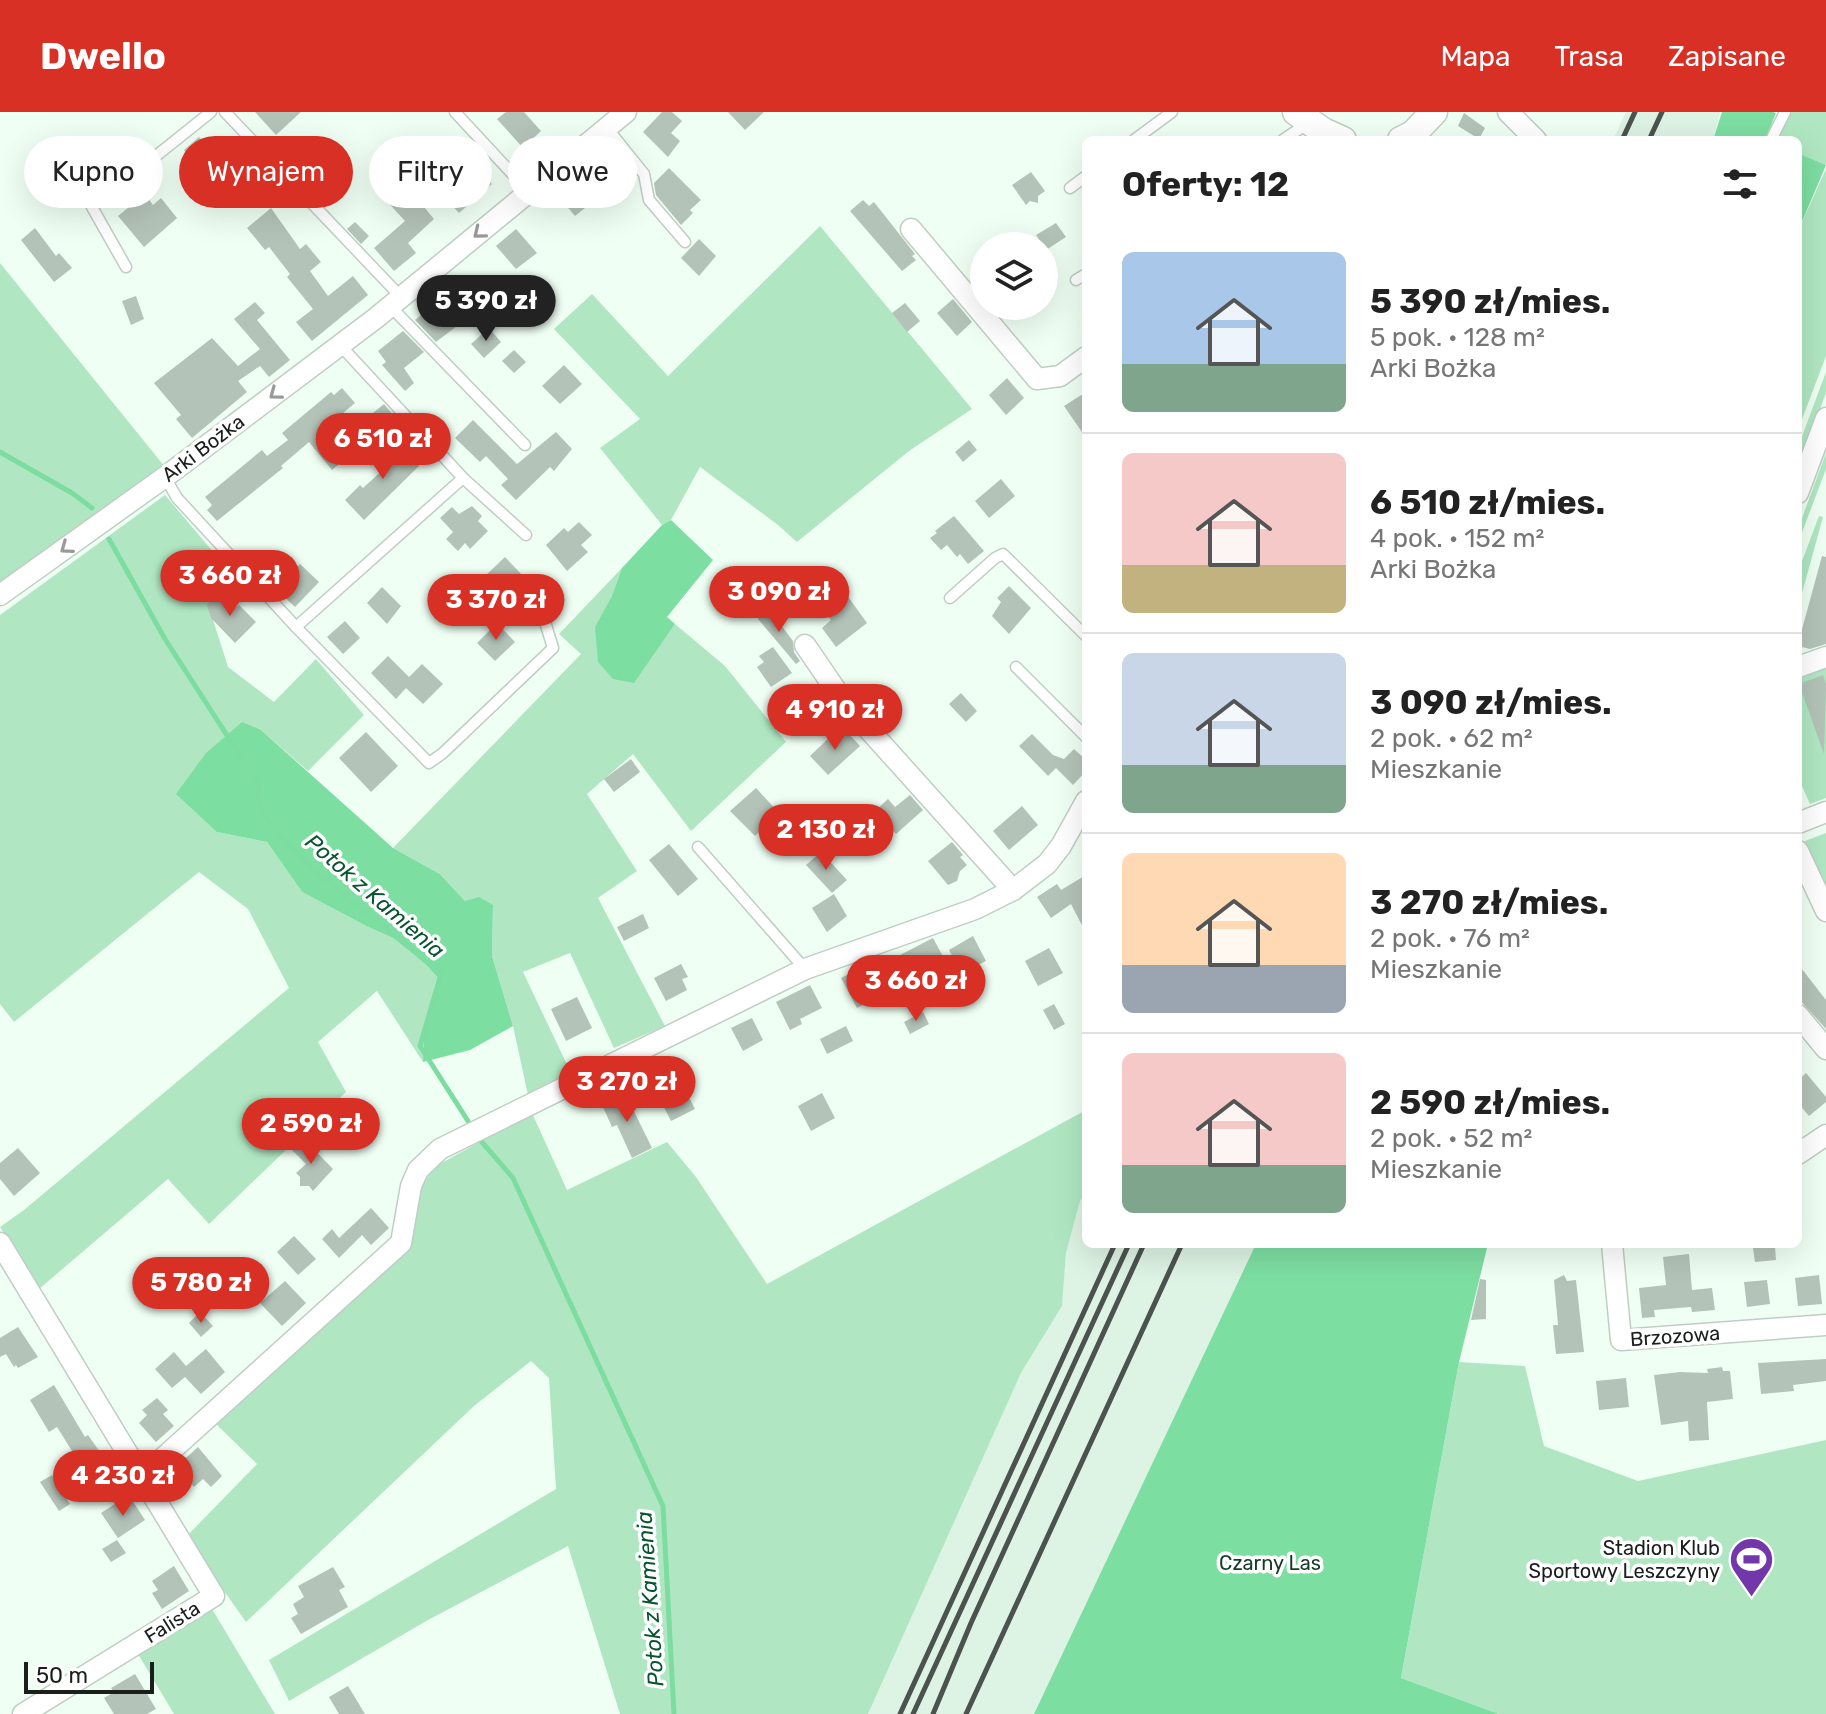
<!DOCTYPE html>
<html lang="pl">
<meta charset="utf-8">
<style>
:root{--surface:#fff;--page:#f6f6f6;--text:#222;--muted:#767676;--line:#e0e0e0;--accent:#d93025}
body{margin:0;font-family:Rubik,sans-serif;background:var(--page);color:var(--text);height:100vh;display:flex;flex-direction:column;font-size:30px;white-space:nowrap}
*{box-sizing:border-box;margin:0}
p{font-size:26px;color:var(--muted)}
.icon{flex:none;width:44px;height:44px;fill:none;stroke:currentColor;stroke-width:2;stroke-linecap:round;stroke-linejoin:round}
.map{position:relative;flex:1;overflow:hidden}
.side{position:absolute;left:1082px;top:24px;width:720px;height:1112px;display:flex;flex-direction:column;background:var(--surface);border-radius:12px;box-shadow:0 8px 32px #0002}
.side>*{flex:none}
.banner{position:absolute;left:24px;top:24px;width:760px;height:72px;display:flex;gap:16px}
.buttons{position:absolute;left:970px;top:120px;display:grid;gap:16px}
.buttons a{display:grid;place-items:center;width:88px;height:88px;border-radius:50%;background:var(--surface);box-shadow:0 8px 32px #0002;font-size:40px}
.scale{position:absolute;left:24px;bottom:20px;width:130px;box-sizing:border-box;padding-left:8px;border:4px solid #1a1f1c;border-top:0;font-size:22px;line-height:28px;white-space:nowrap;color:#1a1f1c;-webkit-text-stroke:6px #fff;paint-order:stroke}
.price{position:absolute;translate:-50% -68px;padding:0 18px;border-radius:28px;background:var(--accent);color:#fff;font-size:26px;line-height:52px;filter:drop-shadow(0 2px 4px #0008)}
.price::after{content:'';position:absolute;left:50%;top:48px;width:24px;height:18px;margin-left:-12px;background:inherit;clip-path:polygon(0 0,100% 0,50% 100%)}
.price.selected{background:#222;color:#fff}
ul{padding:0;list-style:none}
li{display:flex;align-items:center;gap:24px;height:200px;padding:0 40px}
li+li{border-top:2px solid var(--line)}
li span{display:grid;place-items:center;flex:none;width:224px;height:160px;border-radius:12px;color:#555}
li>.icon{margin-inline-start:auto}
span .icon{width:96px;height:96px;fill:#fffc;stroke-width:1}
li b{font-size:34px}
h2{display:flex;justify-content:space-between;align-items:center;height:96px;padding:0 40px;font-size:34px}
.pill{padding:0 28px;border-radius:36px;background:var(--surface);box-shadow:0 8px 32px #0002;font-size:28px;line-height:72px}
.pill.selected{background:var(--accent);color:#fff}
header{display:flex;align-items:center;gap:48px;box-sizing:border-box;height:112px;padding:0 40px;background:var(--accent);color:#fff}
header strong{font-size:38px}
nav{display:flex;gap:44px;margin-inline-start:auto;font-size:28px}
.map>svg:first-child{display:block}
.built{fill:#ddf3e3}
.green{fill:#b0e7c2}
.forest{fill:#7ddea2}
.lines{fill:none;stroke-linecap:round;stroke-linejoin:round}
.stream{stroke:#7ddda1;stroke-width:5}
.building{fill:#b4c3b8}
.service-casing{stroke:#bfcec4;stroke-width:13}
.minor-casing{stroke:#bfcec4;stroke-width:23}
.tertiary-casing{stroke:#bfcec4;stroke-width:29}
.service{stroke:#fff;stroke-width:10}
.minor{stroke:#fff;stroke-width:20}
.tertiary{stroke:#fff;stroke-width:26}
.rail{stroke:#4c534e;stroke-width:5}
.oneway{stroke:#989a99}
.labels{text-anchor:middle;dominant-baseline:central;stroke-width:7;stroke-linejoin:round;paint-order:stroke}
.street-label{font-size:20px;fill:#1a1f1c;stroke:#fff}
.poi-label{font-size:20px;fill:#1a1f1c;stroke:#fff;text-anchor:end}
.park-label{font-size:20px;fill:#133c24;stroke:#fff}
.water-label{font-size:22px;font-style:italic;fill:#095530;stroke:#fff}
</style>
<header>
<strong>Dwello</strong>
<nav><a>Mapa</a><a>Trasa</a><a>Zapisane</a></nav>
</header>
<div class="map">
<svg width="1826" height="1602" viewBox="0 0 1826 1602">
<rect width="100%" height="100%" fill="#effff4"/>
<g class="built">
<path d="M1626 0H1720L1713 28H1613Z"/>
<path d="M1086 1080V1132H1258L1034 1602H868L1021 1261 1062 1194 1066 1141 1080 1089Z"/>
</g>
<g class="green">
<path d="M1788 0H1826V53L1798 41V28H1774Z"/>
<path d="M1826 57V244L1798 318V119Z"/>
<path d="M820 114 972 297 909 339 797 430 778 413 700 355 671 408 662 413 600 336 640 307 554 217 592 182 668 264Z"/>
<path d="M0 151 165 355 0 475Z"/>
<path d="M1826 260V281L1798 356V335Z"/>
<path d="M1826 341V357L1798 431V417Z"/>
<path d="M165 383 232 462 209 495 228 555 274 590 316 547 364 603 308 659 261 618 217 720 267 730 302 780 368 815 407 832 440 868 424 922 423 950 377 879 318 930 346 980 209 1112 168 1067 39 1177 0 1115 24 1098 289 876 248 797 199 760 14 910 0 892V503Z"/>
<path d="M1819 404 1823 405 1798 496V460Z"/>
<path d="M622 456 611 486 634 570 675 512 725 554 786 630 691 719 633 642 587 682 637 759 598 786 665 914 614 936 570 841 523 860 571 961 528 983 513 914 492 844 493 793 465 789 440 762 393 736 581 542 559 522Z"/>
<path d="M1826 554V686L1810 692 1798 665V565Z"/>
<path d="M1826 721V782L1805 729Z"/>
<path d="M1086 998V1080L1080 1089 1066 1141 1062 1194 1021 1261 868 1602H620L568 1434 428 1508 289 1589 269 1548 556 1377 549 1266 531 1249 474 1294 246 1510 186 1425 257 1352 215 1311 410 1136 416 1081 436 1054 532 1001 567 1078 667 1030 696 1065 767 1172Z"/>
<path d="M1459 1250 1525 1254 1544 1334 1638 1369 1826 1328V1602H1499L1401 1566Z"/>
<path d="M212 1497 275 1602H174L138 1542Z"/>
</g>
<g class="forest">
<path d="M1722 0H1773L1776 1 1765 28H1713Z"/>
<path d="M1798 41 1826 53 1798 119Z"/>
<path d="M671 408 713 448 667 505 675 512 634 571 613 567 598 550 595 515 611 486 622 456 662 413Z"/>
<path d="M242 610 261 618 393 736 440 762 465 789 479 785 493 793 492 844 513 914 470 938 423 950 424 922 440 868 407 832 368 815 302 780 267 730 217 720 176 682 206 641Z"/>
<path d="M1256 1132H1488L1459 1250 1401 1566 1499 1602H1034Z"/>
</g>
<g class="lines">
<g class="stream">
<path d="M0 340 72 381 92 396"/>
<path d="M109 427 165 527 259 673C258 683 258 695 264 703 306 762 386 813 441 862L420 934 468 1009"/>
<path d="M481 1029 513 1066 663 1394 674 1602"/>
</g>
</g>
<g class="building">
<path d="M255 0H301L276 23Z"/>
<path d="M506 0H524L541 19 523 36 497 7Z"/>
<path d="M662 0H672L682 9 671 21 680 29 668 45 643 20Z"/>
<path d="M728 0H764L745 18Z"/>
<path d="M1464 1 1485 16 1479 27 1458 14Z"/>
<path d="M199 25 217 49 220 47 230 55 244 73 223 89 184 38Z"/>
<path d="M613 42 632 60 593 94 590 92 575 104 559 85Z"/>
<path d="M476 47 487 59 483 62 492 72 459 101 445 86 461 72 455 65Z"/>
<path d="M669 56 701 88 690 98 693 101 681 113 656 83 654 71Z"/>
<path d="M1031 60 1045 79 1038 84V91L1030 89 1026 93 1012 73Z"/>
<path d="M394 74 408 88 423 75 434 87 424 95 434 107 408 131 416 141 394 159 374 136 405 109 383 85Z"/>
<path d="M145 82 153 93 161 86 177 106 144 135 118 104Z"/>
<path d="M863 88 869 94 874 90 915 142 912 144 916 148 902 159 850 99Z"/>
<path d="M271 96 300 137 306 132 321 150 310 159 328 184 353 164 368 183 312 229 296 210 313 197 287 165 290 162 269 135 265 138 247 116Z"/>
<path d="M355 110 369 124 361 132 347 117Z"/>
<path d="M1056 111 1066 125 1046 138 1036 123Z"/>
<path d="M35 116 56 144 59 141 72 156 54 170 21 128Z"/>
<path d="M516 117 537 141 516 157 496 134Z"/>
<path d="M699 127 716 144 699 164 681 146Z"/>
<path d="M469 163 474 169 481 167 489 177 468 194 474 201 436 230 415 208Z"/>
<path d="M136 184 144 207 131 213 122 189Z"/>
<path d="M953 187 972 210 957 224 937 201Z"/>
<path d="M255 190 265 201 257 208 290 248 269 265 260 254 238 269 247 280 192 326 176 307 181 303 154 271 212 226 238 254 260 237 234 207Z"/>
<path d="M905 191 920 209 907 220 892 201Z"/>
<path d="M489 216 501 230 484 246 471 232Z"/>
<path d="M403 219 424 240 404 256 414 271 405 279 382 253 386 250 378 239Z"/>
<path d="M514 238 526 250 514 261 502 249Z"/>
<path d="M564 253 582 272 560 292 542 274Z"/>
<path d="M1007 266 1024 286 1006 303 989 283Z"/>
<path d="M342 276 355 291 329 313 352 341 332 358 309 330 281 354 283 356 217 409 207 398 212 393 205 385 262 338 267 344 288 328 282 321 331 280 334 283Z"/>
<path d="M1086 280V326L1064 294Z"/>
<path d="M384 292 401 312 391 321 373 301Z"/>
<path d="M473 308 517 352 556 320 572 337 554 359 550 355 516 388 501 373 508 367 486 344 480 350 455 326Z"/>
<path d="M969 328 977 338 963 350 955 340Z"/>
<path d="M395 329 419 354 364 408 345 388 360 373 363 376 386 355 378 346Z"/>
<path d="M1001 367 1015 384 989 406 975 389Z"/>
<path d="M472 394 482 404 478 409 488 419 470 437 465 431 458 439 446 427 453 420 440 406 452 395 459 402Z"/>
<path d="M954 404 984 439 968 452 960 442 957 445 947 433 941 438 930 426 937 421 935 419Z"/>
<path d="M579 410 592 423 581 433 588 440 567 459 546 433 564 416 568 420Z"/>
<path d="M1822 444 1826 445V532L1810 537 1798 534V532Z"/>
<path d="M505 445 523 464 512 478 502 483 484 465Z"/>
<path d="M300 452 319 470 295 495 276 477Z"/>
<path d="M822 467 832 481 841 475 867 511 836 535 822 516 831 508 808 478Z"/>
<path d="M1009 474 1031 496 1009 522 992 504 1001 490 997 486Z"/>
<path d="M382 475 401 494 387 512 367 491Z"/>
<path d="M216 481 232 499 239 493 256 510 235 531 211 506 207 493Z"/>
<path d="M769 497 793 529 794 540 800 549 796 552 758 507Z"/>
<path d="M345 509 360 526 343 542 327 525Z"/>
<path d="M497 511 515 530 495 549 477 531Z"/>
<path d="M773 535 792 561 771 575 757 555 764 550 759 544Z"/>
<path d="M388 544 409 565 422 552 443 572 423 592 406 576 396 587 371 561Z"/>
<path d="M1823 563 1826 572 1824 642 1799 572Z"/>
<path d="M961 581 977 599 966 610 949 592Z"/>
<path d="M366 620 398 654 371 680 339 646Z"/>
<path d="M835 620 840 625 847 620 860 634 828 663 810 644Z"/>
<path d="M1032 622 1053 643 1064 647 1074 637 1086 648V659L1073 673 1056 656 1048 664 1019 634Z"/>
<path d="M631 647 640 660 614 680 604 667Z"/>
<path d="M756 676 779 701 755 724 730 699Z"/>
<path d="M910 683 923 698 896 722 875 699 888 687 895 695Z"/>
<path d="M1022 694 1038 713 1009 738 993 719Z"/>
<path d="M810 695 824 711 808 724 795 709Z"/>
<path d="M952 730 963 743 960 745 967 753 960 759 957 769 948 773 928 749Z"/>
<path d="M669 732 698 767 678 784 649 748Z"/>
<path d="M821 740 847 768 832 781 806 753Z"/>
<path d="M1086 763V821L1071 792 1051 806 1037 785 1057 772 1061 778Z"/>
<path d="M834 782 847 804 827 820 812 796Z"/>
<path d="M643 802 649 816 624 829 617 815Z"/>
<path d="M973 824 986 849 962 861 949 838Z"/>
<path d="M933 826 946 850 880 887 879 885 857 896 841 866 864 854 867 860Z"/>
<path d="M1049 836 1063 861 1038 874 1025 849Z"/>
<path d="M681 852 688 865 682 867 687 878 666 889 654 866Z"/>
<path d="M1798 852 1826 888V917L1798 886Z"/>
<path d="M810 873 822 896 800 907 802 912 790 918 776 890Z"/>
<path d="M577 885 592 916 566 929 551 897Z"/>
<path d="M1054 892 1065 912 1054 918 1043 898Z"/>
<path d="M923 900 929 912 910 922 904 910Z"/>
<path d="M752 906 763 928 743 939 731 916Z"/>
<path d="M846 914 853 929 827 942 820 927Z"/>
<path d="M671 951 695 997 671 1009 647 962Z"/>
<path d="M1806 961 1826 985V990L1809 1004 1798 991V969Z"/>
<path d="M624 979 652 1036 632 1046 617 1013 612 1015 602 993Z"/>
<path d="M822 981 835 1006 811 1019 798 994Z"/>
<path d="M304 1027 333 1057 313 1079 309 1074H300V1065L296 1061 306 1052 292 1038Z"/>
<path d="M18 1036 40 1061 14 1084 0 1067V1051Z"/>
<path d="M371 1096 389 1116 371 1133 362 1123 339 1146 322 1127 332 1117 339 1126Z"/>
<path d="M294 1124 316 1147 298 1163 277 1140Z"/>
<path d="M1775 1134 1776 1148 1755 1150 1753 1136Z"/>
<path d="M1689 1142 1692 1178 1712 1176 1715 1198 1692 1200 1691 1195 1654 1198 1655 1205 1642 1206 1639 1176 1666 1173 1663 1145Z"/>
<path d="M241 1162 252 1173 237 1188 226 1176Z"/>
<path d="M1564 1163 1567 1169 1576 1168 1584 1240 1556 1242 1553 1213H1558L1554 1168Z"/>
<path d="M1819 1163 1822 1192 1798 1194 1795 1166Z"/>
<path d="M1480 1167 1486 1168V1207L1471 1208Z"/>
<path d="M1767 1168 1770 1192 1747 1195 1744 1170Z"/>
<path d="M285 1169 306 1191 282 1214 260 1191Z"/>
<path d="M200 1200 213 1214 201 1225 189 1211Z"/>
<path d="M18 1215 38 1245 18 1256 16 1253 14 1255 6 1242 0 1245V1226Z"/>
<path d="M206 1237 225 1260 201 1282 185 1265 172 1276 155 1257 174 1240 186 1254Z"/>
<path d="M1826 1247V1269L1793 1273 1794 1279 1761 1282 1758 1251Z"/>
<path d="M1722 1255 1723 1259H1730L1733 1287 1707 1290 1709 1328 1689 1329 1688 1309 1661 1313 1654 1263 1680 1260 1708 1261 1707 1257Z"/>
<path d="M1626 1266 1629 1295 1599 1298 1596 1269Z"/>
<path d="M54 1273 85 1325 88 1323 109 1353 66 1386 70 1392 59 1399 40 1370 52 1363 57 1372 82 1355 57 1315 49 1320 30 1288Z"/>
<path d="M157 1286 168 1298 163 1302 174 1314 156 1330 139 1311 147 1303 142 1298Z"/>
<path d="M198 1335 222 1364 211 1375 203 1367 194 1375 177 1354Z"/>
<path d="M132 1388 145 1408 118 1426 101 1401 118 1390 122 1395Z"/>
<path d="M117 1428 126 1441 111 1450 102 1437Z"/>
<path d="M174 1454 189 1479 162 1497 152 1481 158 1478 152 1469Z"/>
<path d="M333 1455 345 1475 339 1478 348 1495 301 1522 291 1506 298 1502 293 1492 304 1485 298 1474Z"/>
<path d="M135 1562 156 1597 147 1602H114L104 1586 114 1580 111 1576Z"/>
<path d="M348 1574 365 1602H339L329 1585Z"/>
</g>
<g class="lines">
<defs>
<g id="service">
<path d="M225 0 401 185"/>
<path d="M455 0 529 80"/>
<path d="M607 16 644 62 649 88 685 130"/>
<path d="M1134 28 1172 0"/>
<path d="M1283 28 1308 11"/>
<path d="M1771 28 1785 0"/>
<path d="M1070 76 1086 64"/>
<path d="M126 155 92 95 211 0"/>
<path d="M1076 168 1086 162"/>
<path d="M390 194 525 333"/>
<path d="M340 233 463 366 526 423"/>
<path d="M165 365 177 386 296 515 429 651 443 641 553 536 542 500"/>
<path d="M950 486 995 446 1003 442 1086 524"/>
<path d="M296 515 463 366"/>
<path d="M1016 555 1086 625"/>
<path d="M698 735 805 857"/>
</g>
<g id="minor">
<path d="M1508 0 1536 28"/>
<path d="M911 117 1037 267 1060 264 1086 245"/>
<path d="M1798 381 1826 306"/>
<path d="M0 483 165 365 376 206 626 0"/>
<path d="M805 533 844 590 1013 778"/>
<path d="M1798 555 1826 545"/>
<path d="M1798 711 1826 700"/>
<path d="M1798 739 1826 799"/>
<path d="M1798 903 1826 937"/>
<path d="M1798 1042 1826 1023"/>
<path d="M0 1131 214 1484 23 1602"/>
<path d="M1612 1132 1621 1228 1826 1213"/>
<path d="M142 1365 401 1131 411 1074 418 1058 440 1037 805 857 975 797 1013 778 1047 752 1061 734 1086 689"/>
</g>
<g id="tertiary">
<path d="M1296 0 1323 19 1343 28"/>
<path d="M1401 28 1413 22 1434 0"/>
</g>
</defs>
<use href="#service" class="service-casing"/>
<use href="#minor" class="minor-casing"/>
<use href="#tertiary" class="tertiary-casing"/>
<use href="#service" class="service"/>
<use href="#minor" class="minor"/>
<use href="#tertiary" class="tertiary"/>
<g class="rail">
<path d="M1622 28 1635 0"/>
<path d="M1649 28 1662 0"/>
<path d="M900 1602 1115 1132"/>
<path d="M913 1602 1129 1132"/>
<path d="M933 1602 971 1511 1144 1132"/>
<path d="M966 1602 1182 1132"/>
</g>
</g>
<defs><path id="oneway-chevron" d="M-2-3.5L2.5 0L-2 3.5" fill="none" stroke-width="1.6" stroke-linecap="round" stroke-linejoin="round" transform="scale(2)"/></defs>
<g class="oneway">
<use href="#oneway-chevron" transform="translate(479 121) rotate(141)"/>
<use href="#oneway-chevron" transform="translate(275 282) rotate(143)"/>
<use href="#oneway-chevron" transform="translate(66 436) rotate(144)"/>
</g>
<defs>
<symbol id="stadium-pin" viewBox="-11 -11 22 30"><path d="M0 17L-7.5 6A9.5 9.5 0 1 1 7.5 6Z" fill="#7436ab" stroke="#fff"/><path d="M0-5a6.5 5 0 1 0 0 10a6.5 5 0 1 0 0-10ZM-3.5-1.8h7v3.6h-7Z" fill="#fff"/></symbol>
</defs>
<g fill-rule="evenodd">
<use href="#stadium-pin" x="1726" y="1422" width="51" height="69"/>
</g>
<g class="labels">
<g class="street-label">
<text transform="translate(203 336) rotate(-37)">Arki Bożka</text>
<text transform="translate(1675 1224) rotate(-4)">Brzozowa</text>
<text transform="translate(172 1510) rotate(-32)">Falista</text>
</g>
<g class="poi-label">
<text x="1720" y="1436">Stadion Klub<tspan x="1720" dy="23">Sportowy Leszczyny</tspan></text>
</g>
<g class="park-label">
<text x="1270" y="1451">Czarny Las</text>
</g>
<g class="water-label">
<text transform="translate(375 784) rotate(41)">Potok z Kamienia</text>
<text transform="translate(650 1487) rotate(-94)">Potok z Kamienia</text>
</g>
</g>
</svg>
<div class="buttons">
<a><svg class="icon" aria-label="layers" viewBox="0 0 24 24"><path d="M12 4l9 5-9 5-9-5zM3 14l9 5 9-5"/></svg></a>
</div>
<div class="scale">50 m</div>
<b class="price selected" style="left:486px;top:231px">5 390 zł</b>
<b class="price" style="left:383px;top:369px">6 510 zł</b>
<b class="price" style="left:230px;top:506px">3 660 zł</b>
<b class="price" style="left:779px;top:522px">3 090 zł</b>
<b class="price" style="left:496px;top:530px">3 370 zł</b>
<b class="price" style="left:835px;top:640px">4 910 zł</b>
<b class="price" style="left:826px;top:760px">2 130 zł</b>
<b class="price" style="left:916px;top:911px">3 660 zł</b>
<b class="price" style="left:627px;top:1012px">3 270 zł</b>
<b class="price" style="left:311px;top:1054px">2 590 zł</b>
<b class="price" style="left:201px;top:1213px">5 780 zł</b>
<b class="price" style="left:123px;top:1406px">4 230 zł</b>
<div class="banner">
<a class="pill">Kupno</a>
<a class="pill selected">Wynajem</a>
<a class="pill">Filtry</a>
<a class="pill">Nowe</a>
</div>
<section class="side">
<h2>Oferty: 12<svg class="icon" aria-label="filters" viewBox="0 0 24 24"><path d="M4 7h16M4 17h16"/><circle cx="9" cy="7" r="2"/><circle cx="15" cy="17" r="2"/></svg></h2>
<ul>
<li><span style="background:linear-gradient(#a9c7e8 70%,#7fa58c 0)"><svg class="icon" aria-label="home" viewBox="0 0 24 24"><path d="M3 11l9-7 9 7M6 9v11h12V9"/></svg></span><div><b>5 390 zł/mies.</b><p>5 pok. · 128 m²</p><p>Arki Bożka</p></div></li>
<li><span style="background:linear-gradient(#f6c9c9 70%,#c2b280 0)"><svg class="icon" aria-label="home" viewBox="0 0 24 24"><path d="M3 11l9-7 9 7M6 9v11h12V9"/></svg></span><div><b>6 510 zł/mies.</b><p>4 pok. · 152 m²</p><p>Arki Bożka</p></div></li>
<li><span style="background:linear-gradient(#c9d6e8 70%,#7fa58c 0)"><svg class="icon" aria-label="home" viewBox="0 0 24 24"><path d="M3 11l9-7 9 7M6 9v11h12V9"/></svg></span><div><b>3 090 zł/mies.</b><p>2 pok. · 62 m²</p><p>Mieszkanie</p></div></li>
<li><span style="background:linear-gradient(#ffd9b3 70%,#9aa5b1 0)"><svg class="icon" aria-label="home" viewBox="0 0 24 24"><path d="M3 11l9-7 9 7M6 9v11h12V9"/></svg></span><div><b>3 270 zł/mies.</b><p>2 pok. · 76 m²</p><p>Mieszkanie</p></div></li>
<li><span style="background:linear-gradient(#f6c9c9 70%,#7fa58c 0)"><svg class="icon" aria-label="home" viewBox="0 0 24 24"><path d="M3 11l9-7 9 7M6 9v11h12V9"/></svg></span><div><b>2 590 zł/mies.</b><p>2 pok. · 52 m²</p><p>Mieszkanie</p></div></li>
</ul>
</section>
</div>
